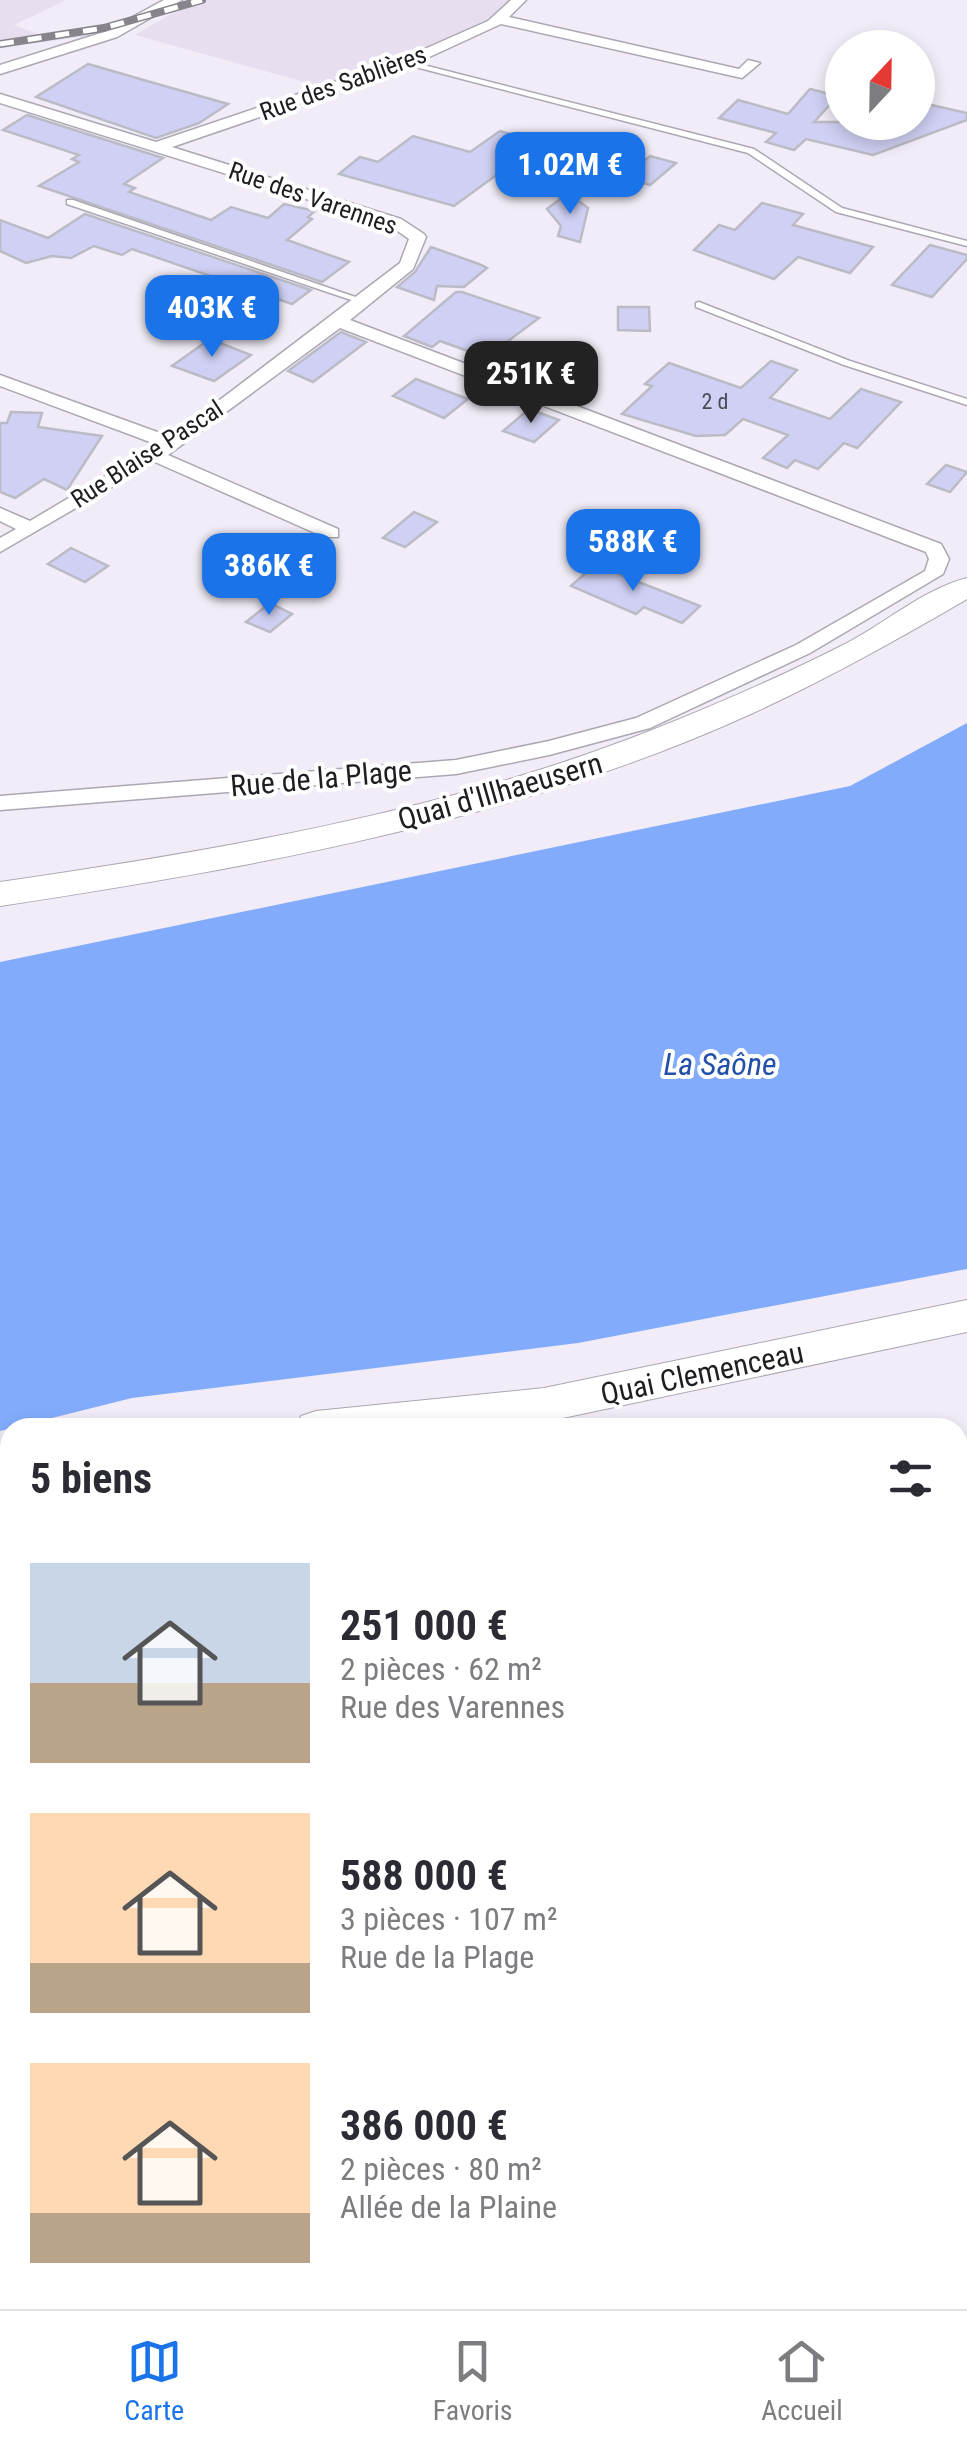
<!DOCTYPE html>
<html lang="fr">
<meta charset="utf-8">
<style>
:root{--surface:#fff;--page:#f7f7f7;--text:#2b2b33;--muted:#7c7c81;--line:#e1e1e2;--accent:#1a73e8}
body{margin:0;font-family:"Roboto Condensed",sans-serif;background:var(--page);color:var(--text);height:100vh;display:flex;flex-direction:column;font-size:38px;white-space:nowrap}
*{box-sizing:border-box;margin:0}
p{font-size:32px;color:var(--muted)}
.icon{flex:none;width:55px;height:55px;fill:none;stroke:currentColor;stroke-width:2;stroke-linecap:round;stroke-linejoin:round}
.map{position:relative;flex:1;overflow:hidden}
.sheet{position:absolute;left:0px;top:1418px;width:968px;height:892px;display:flex;flex-direction:column;background:var(--surface);border-radius:30px 30px 0 0;box-shadow:0 5px 15px #0003}
.sheet>*{flex:none}
.needle{width:65px;rotate:22deg}
.buttons{position:absolute;left:825px;top:30px;display:grid;gap:20px}
.buttons a{display:grid;place-items:center;width:110px;height:110px;border-radius:50%;background:var(--surface);box-shadow:0 5px 15px #0003;font-size:50px}
.price{position:absolute;translate:-50% -85px;padding:0 22px;border-radius:20px;background:var(--accent);color:#fff;font-size:32px;line-height:65px;filter:drop-shadow(0 2px 5px #0008)}
.price::after{content:'';position:absolute;left:50%;top:60px;width:30px;height:22px;margin-left:-15px;background:inherit;clip-path:polygon(0 0,100% 0,50% 100%)}
.price.on{background:#222;color:#fff}
ul{padding:0;list-style:none}
li{display:flex;align-items:center;gap:30px;height:250px;padding:0 30px}
li span{display:grid;place-items:center;flex:none;width:280px;height:200px;border-radius:0px;color:#555}
li>.icon{margin-inline-start:auto}
span .icon{width:120px;height:120px;fill:#fffc;stroke-width:1}
li b{font-size:42px}
h2{display:flex;justify-content:space-between;align-items:center;height:120px;padding:0 30px;font-size:42px}
.menu{display:flex;justify-content:space-around;align-items:center;height:140px;border-top:2px solid var(--line);background:var(--surface);font-size:28px;color:var(--muted)}
.menu a{display:grid;justify-items:center;gap:5px}
.menu .on{color:var(--accent)}
.map>svg:first-child{display:block}
.built{fill:#e7def0}
.green{fill:#fcc1d8}
.water{fill:#82acfb}
.building{fill:#d0d0f4;stroke:#bbbbc6;stroke-width:2.5}
.lines{fill:none;stroke-linecap:round;stroke-linejoin:round}
.lane-casing{stroke:#aca7b2;stroke-width:3}
.street-casing{stroke:#aca7b2;stroke-width:3}
.primary-casing{stroke:#aca7b2;stroke-width:2}
.lane{fill:#fff;fill-rule:evenodd}
.street{fill:#fff;fill-rule:evenodd}
.primary{fill:#fff;fill-rule:evenodd}
.rail-casing{stroke:#87848b;stroke-width:8}
.rail{stroke:#fff;stroke-width:5;stroke-dasharray:14;stroke-linecap:butt}
.labels{text-anchor:middle;dominant-baseline:central;stroke-width:8;stroke-linejoin:round;paint-order:stroke}
.far-number-label{font-size:22px;fill:#4b4a56}
.far-street-label{font-size:25px;fill:#1f1d21;stroke:#fff}
.street-label{font-size:30px;fill:#1f1d21;stroke:#fff}
.water-label{font-size:32px;font-style:italic;fill:#2350aa;stroke:#fff}
</style>
<div class="map">
<svg width="967" height="2309" viewBox="0 0 967 2309">
<rect width="100%" height="100%" fill="#f1ecf7"/>
<g class="built">
<path d="M0 0H66L14 25 40 35 109 23 88 36 0 48Z"/>
<path d="M195 0H527L500 24 334 90 135 35Z"/>
</g>
<g class="green">
<path d="M967 1453V2309H259L261 2305 289 2300H958V1458Z"/>
<path d="M10 1724V2073L0 2066V1725Z"/>
</g>
<path class="water" d="M967 723V1269L578 1343 132 1398 0 1431V962L850 786Z"/>
<g class="building">
<path d="M88 64 154 83 228 104 199 123 156 138 36 97Z"/>
<path d="M810 89 838 96 814 122H918L931 105 967 113V120L873 155 806 139 794 150 766 142 776 133 719 118 738 100 788 114Z"/>
<path d="M27 115 163 158 124 184 135 188 129 192 211 220 231 207 268 218 284 204 315 211 308 217 312 219 287 240 349 262 322 282 39 186 79 162 72 159 79 155 3 130Z"/>
<path d="M500 131 533 141 501 167 506 168 454 206 339 174 360 157 378 162 413 136 470 152Z"/>
<path d="M650 156 676 163 650 185 624 177Z"/>
<path d="M568 193 588 208 580 242 558 236 561 226 547 209Z"/>
<path d="M762 203 803 214 793 225 873 247 850 273 798 257 774 279 694 250 719 225 735 230Z"/>
<path d="M85 214 311 290 292 304 132 249 122 255 94 246 71 258 52 256 26 263 0 251V220L48 238Z"/>
<path d="M930 245 967 255V259L932 297 892 285Z"/>
<path d="M431 247 479 264 487 268 464 287 437 286 434 300 397 287 415 272Z"/>
<path d="M456 292H462L539 318 508 341 522 346 501 363 440 341 432 347 404 336Z"/>
<path d="M618 307H649L650 331 618 330Z"/>
<path d="M341 332 366 342 313 382 288 371Z"/>
<path d="M210 339 251 355 214 381 172 366Z"/>
<path d="M771 361 797 370 770 398 830 419 861 389 901 402 857 448 844 443 818 469 795 460 787 468 763 458 788 435 743 419 725 435 696 436 622 414 652 386 645 384 669 363 741 388Z"/>
<path d="M416 379 452 393 468 399 444 418 393 396Z"/>
<path d="M529 409 559 420 534 442 503 431Z"/>
<path d="M11 412 42 413 38 427 102 436 67 490 44 479 15 498 0 492V423H7Z"/>
<path d="M946 465 967 472 950 492 927 484Z"/>
<path d="M414 512 437 522 405 547 383 538Z"/>
<path d="M71 548 108 566 85 582 48 564Z"/>
<path d="M596 564 636 581 700 606 682 623 644 607 636 614 571 586Z"/>
<path d="M270 603 292 614 270 632 246 622Z"/>
</g>
<g class="lines">
<defs>
<g id="lane">
<path d="M404 60 754 149 842 208 967 241V246L836 212 748 153 404 64Z"/>
<path d="M67 200H73L367 301 360 303 67 204Z"/>
<path d="M699 302 850 361 967 399V405L844 365 696 307V303Z"/>
</g>
<g id="street">
<path d="M164 0H182L117 37 0 74V65L107 31Z"/>
<path d="M511 0H526L509 17 739 69 748 60 760 63 742 78 501 24 412 65 172 147 401 219 424 234 426 237 413 269 350 320 941 544 949 559 943 574 810 653 650 728 549 755 456 774 0 810V796L456 760 549 741 636 718 796 645 925 571 929 559 926 552 340 328 168 455 338 529V537H324L155 462 0 552V538L16 529 0 521V508L30 521 158 445 0 386V375L171 437 400 263 409 239 389 225 0 103V94L156 142 402 59 488 21Z"/>
</g>
<g id="primary">
<path d="M967 578V599C897 640 827 679 753 713 517 821 255 867 0 906V882C219 850 440 813 647 732 713 706 778 678 841 646 882 626 923 589 967 578Z"/>
<path d="M967 1300V1332L544 1422 492 1428H296L301 1416 316 1411 544 1388Z"/>
<path d="M10 1457V1493L0 1495V1459Z"/>
</g>
</defs>
<use href="#lane" class="lane-casing"/>
<use href="#street" class="street-casing"/>
<use href="#primary" class="primary-casing"/>
<use href="#lane" class="lane"/>
<use href="#street" class="street"/>
<use href="#primary" class="primary"/>
<defs>
<path id="rail" d="M0 44 104 28 202 0"/>
</defs>
<use href="#rail" class="rail-casing"/>
<use href="#rail" class="rail"/>
</g>
<g class="labels">
<g class="far-number-label">
<text x="715" y="401">2 d</text>
</g>
<g class="far-street-label">
<text transform="translate(343 83) rotate(-20)">Rue des Sablières</text>
<text transform="translate(313 198) rotate(19)">Rue des Varennes</text>
<text transform="translate(147 454) rotate(-33)">Rue Blaise Pascal</text>
</g>
<g class="street-label">
<text transform="translate(321 778) rotate(-5)">Rue de la Plage</text>
<text transform="translate(500 791) rotate(-16)">Quai d'Illhaeusern</text>
<text transform="translate(702 1373) rotate(-12)">Quai Clemenceau</text>
</g>
<g class="water-label">
<text x="720" y="1064">La Saône</text>
</g>
</g>
</svg>
<div class="buttons">
<a><svg class="needle" viewBox="-14 -14 28 28"><path d="M0-13l5 13h-10z" fill="#e53935"/><path d="M0 13l5-13h-10z" fill="#7c7c81"/></svg></a>
</div>
<b class="price" style="left:570px;top:217px">1.02M €</b>
<b class="price" style="left:212px;top:360px">403K €</b>
<b class="price on" style="left:531px;top:426px">251K €</b>
<b class="price" style="left:633px;top:594px">588K €</b>
<b class="price" style="left:269px;top:618px">386K €</b>
<section class="sheet">
<h2>5 biens<svg class="icon" aria-label="filters" viewBox="0 0 24 24"><path d="M4 7h16M4 17h16"/><circle cx="9" cy="7" r="2"/><circle cx="15" cy="17" r="2"/></svg></h2>
<ul>
<li><span style="background:linear-gradient(#c9d6e8 60%,#b9a48a 0)"><svg class="icon" aria-label="home" viewBox="0 0 24 24"><path d="M3 11l9-7 9 7M6 9v11h12V9"/></svg></span><div><b>251 000 €</b><p>2 pièces · 62 m²</p><p>Rue des Varennes</p></div></li>
<li><span style="background:linear-gradient(#ffd9b3 75%,#b9a48a 0)"><svg class="icon" aria-label="home" viewBox="0 0 24 24"><path d="M3 11l9-7 9 7M6 9v11h12V9"/></svg></span><div><b>588 000 €</b><p>3 pièces · 107 m²</p><p>Rue de la Plage</p></div></li>
<li><span style="background:linear-gradient(#ffd9b3 75%,#b9a48a 0)"><svg class="icon" aria-label="home" viewBox="0 0 24 24"><path d="M3 11l9-7 9 7M6 9v11h12V9"/></svg></span><div><b>386 000 €</b><p>2 pièces · 80 m²</p><p>Allée de la Plaine</p></div></li>
</ul>
</section>
</div>
<nav class="menu">
<a class="on"><svg class="icon" aria-label="map" viewBox="0 0 24 24"><path d="M3 6l6-2 6 2 6-2v14l-6 2-6-2-6 2zM9 4v14M15 6v14"/></svg>Carte</a>
<a><svg class="icon" aria-label="saved" viewBox="0 0 24 24"><path d="M7 4h10v16l-5-4-5 4z"/></svg>Favoris</a>
<a><svg class="icon" aria-label="home" viewBox="0 0 24 24"><path d="M3 11l9-7 9 7M6 9v11h12V9"/></svg>Accueil</a>
</nav>
